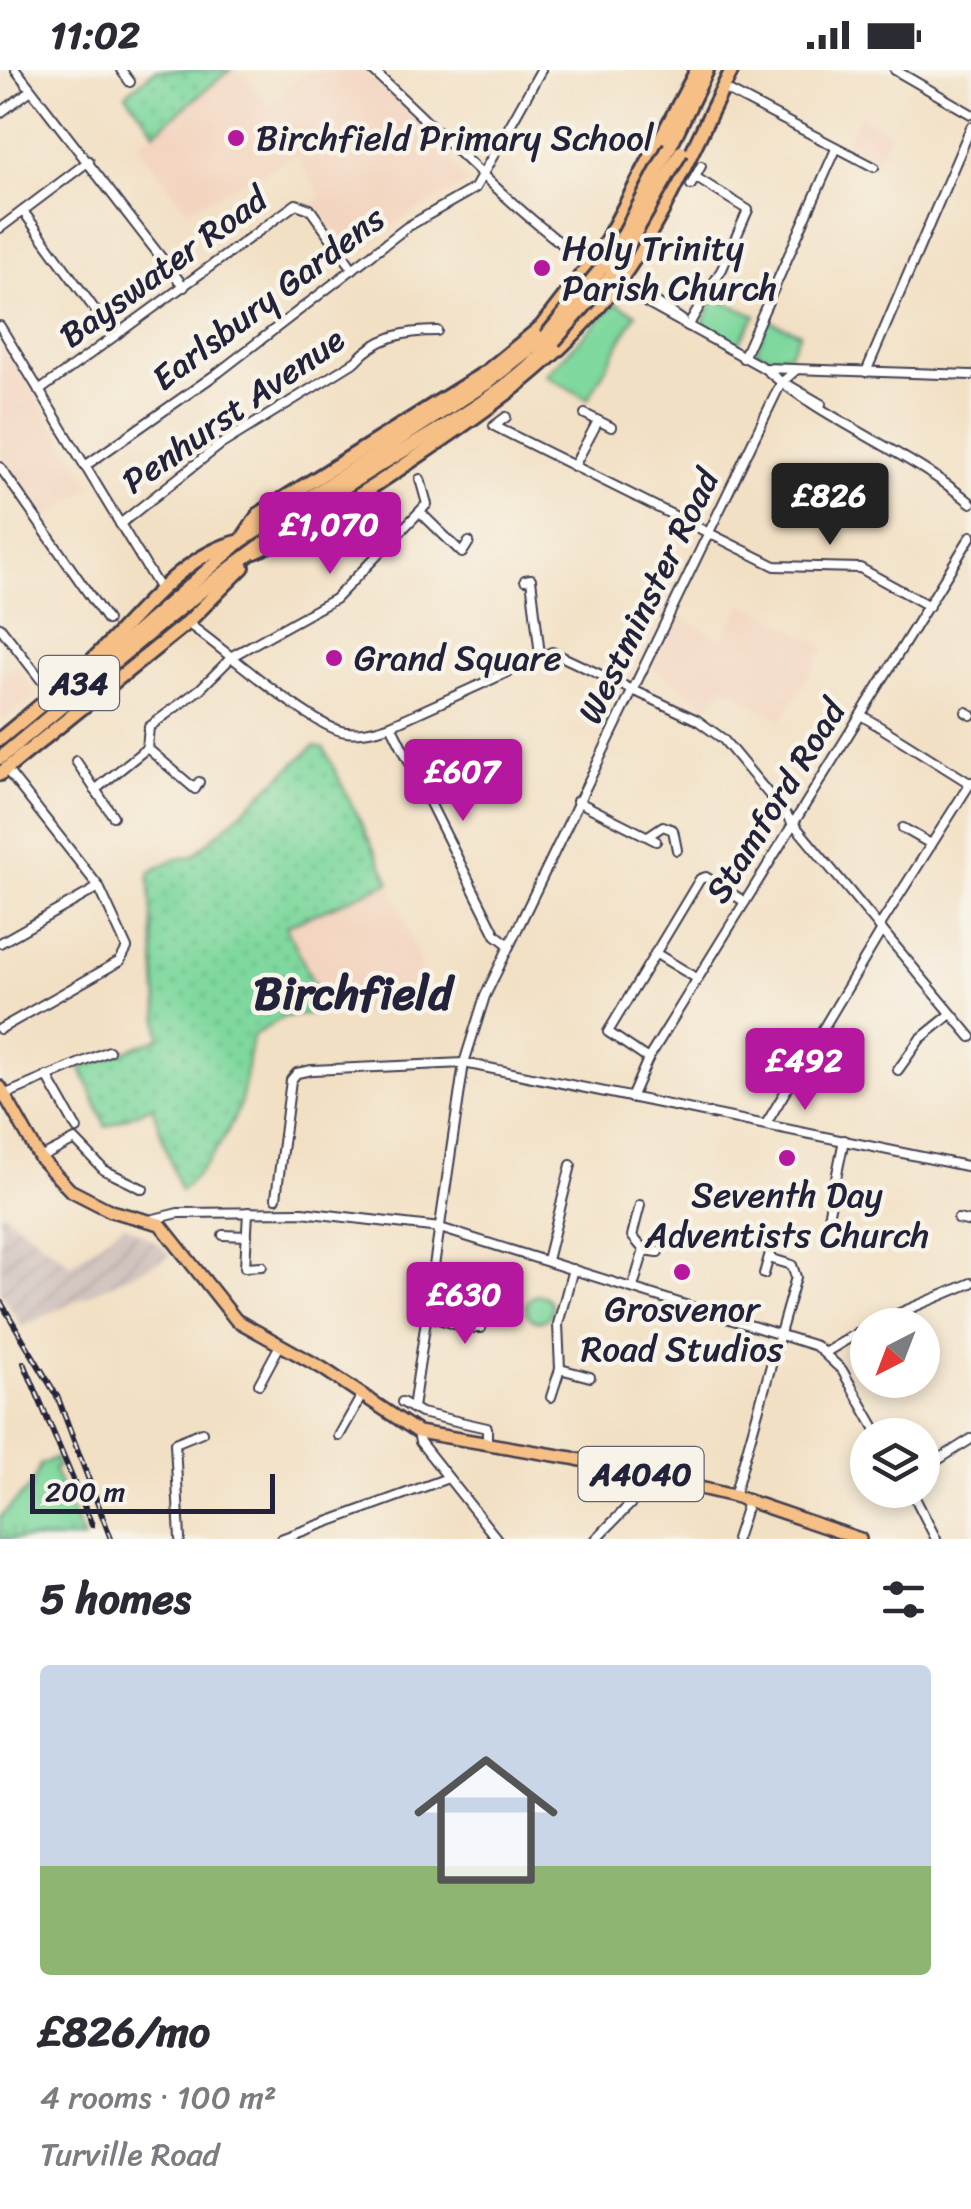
<!DOCTYPE html>
<meta charset="utf-8">
<style>
:root{--surface:#fff;--page:#f7f7f7;--text:#2b2b33;--muted:#7c7c81;--line:#e1e1e2;--accent:#b5179e}
body{margin:0;font-family:Sriracha,sans-serif;background:var(--page);color:var(--text);height:100vh;display:flex;flex-direction:column;font-size:38px;white-space:nowrap}
*{box-sizing:border-box;margin:0}
p{font-size:32px;color:var(--muted)}
.icon{flex:none;width:55px;height:55px;fill:none;stroke:currentColor;stroke-width:2;stroke-linecap:round;stroke-linejoin:round}
.map{position:relative;height:1469px;overflow:hidden}
.details{display:flex;flex-direction:column;background:var(--surface);flex:1}
.details>*{flex:none}
.needle{width:65px;rotate:222deg}
.fabs{position:absolute;left:850px;top:1238px;display:grid;gap:20px}
.fabs a{display:grid;place-items:center;width:90px;height:90px;border-radius:50%;background:var(--surface);box-shadow:0 5px 15px #0003;font-size:50px}
.scale{position:absolute;left:30px;bottom:25px;width:245px;box-sizing:border-box;padding-left:10px;border:5px solid #22223b;border-top:0;font-size:28px;line-height:35px;white-space:nowrap;color:#22223b;-webkit-text-stroke:8px #f7f3e8;paint-order:stroke}
.price{position:absolute;translate:-50% -85px;padding:0 22px;border-radius:10px;background:var(--accent);color:#fff;font-size:32px;line-height:65px;filter:drop-shadow(0 2px 5px #0008)}
.price::after{content:'';position:absolute;left:50%;top:60px;width:30px;height:22px;margin-left:-15px;background:inherit;clip-path:polygon(0 0,100% 0,50% 100%)}
.price.selected{background:#222;color:#fff}
ul{padding:0;list-style:none}
li{display:grid;align-content:center;gap:20px;height:530px;padding:0 40px}
li+li{border-top:2px solid var(--line)}
li span{display:grid;place-items:center;height:310px;border-radius:10px;color:#555}
li>.icon{margin-inline-start:auto}
span .icon{width:180px;height:180px;fill:#fffc;stroke-width:1}
li b{font-size:42px}
h2{display:flex;justify-content:space-between;align-items:center;height:120px;padding:0 40px;font-size:42px}
.status{display:flex;justify-content:space-between;align-items:center;height:70px;padding:0 50px;background:var(--surface);direction:ltr}
.status svg{height:28px;fill:currentColor}
.map>svg:first-child{display:block}
.built{fill:#f3d4bf}
.industrial{fill:url(#industrial-furrows)}
.grass{fill:#7fd89e;stroke:#507d6c;stroke-width:2.5}
.park{fill:url(#park-tufts);stroke:#507d6c;stroke-width:2.5}
.garden{fill:url(#garden-dots);stroke:#507d6c;stroke-width:2.5}
.lines{fill:none;stroke-linecap:round;stroke-linejoin:round}
.minor-casing{stroke:#413e50;stroke-width:12}
.primary-casing{stroke:#413e50;stroke-width:16}
.trunk-casing{stroke:#413e50;stroke-width:18}
.minor{stroke:#fff;stroke-width:8}
.primary{stroke:#f5bf86;stroke-width:11}
.trunk{stroke:#f5bf86;stroke-width:12}
.rail-casing{stroke:#22223b;stroke-width:6}
.rail{stroke:#f7f3e8;stroke-width:2.5;stroke-dasharray:8;stroke-linecap:butt}
.trunk-bridge-casing{stroke:#413e50;stroke-width:18;stroke-linecap:butt}
.trunk-bridge{stroke:#f5bf86;stroke-width:12}
.poi-dot{fill:#b5179e;stroke:#f7f3e8;stroke-width:4}
.labels{text-anchor:middle;dominant-baseline:central;stroke-width:9;stroke-linejoin:round;paint-order:stroke}
.shield{fill:#f7f3e8;stroke:#62616f;stroke-width:2.5}
.shield-label{font-size:32px;font-weight:bold;fill:#22223b}
.poi-label{font-size:35px;fill:#22223b;stroke:#f7f3e8;text-anchor:start}
.street-label{font-size:35px;fill:#22223b;stroke:#f7f3e8}
.district-label{font-size:45px;font-weight:bold;fill:#22223b;stroke:#f7f3e8}
</style>
<div class="status"><b>11:02</b><svg viewBox="0 0 49 12"><path d="M0 12V9h3v3zM5 12V6h3v6zM10 12V3h3v9zM15 12V0h3v12zM26 1h20v11H26zM47 4h2v5h-2z"/></svg></div>
<div class="map">
<svg width="971" height="1469" viewBox="0 0 971 1469">
<defs>
<pattern id="industrial-furrows" width="10" height="10" patternUnits="userSpaceOnUse" patternTransform="scale(2.5)"><rect width="10" height="10" fill="#cfc0bb"/><path d="M-1 1l2-2M0 10L10 0M9 11l2-2" fill="none" stroke="#b1a5a2"/></pattern>
<pattern id="park-tufts" width="24" height="20" patternUnits="userSpaceOnUse" patternTransform="scale(2.5)"><rect width="24" height="20" fill="#7fd89e"/><path d="M3 7l-1-3M5 7V3M7 7l1-3M15 17l-1-3M17 17v-4M19 17l1-3" fill="none" stroke="#6db989"/></pattern>
<pattern id="garden-dots" width="8" height="8" patternUnits="userSpaceOnUse" patternTransform="scale(2.5)"><rect width="8" height="8" fill="#7fd89e"/><path d="M2 2h.1M6 6h.1" fill="none" stroke="#6db989" stroke-width="1.8" stroke-linecap="round"/></pattern>
</defs>
<rect width="100%" height="100%" fill="#f7f3e8"/>
<filter id="ink" filterUnits="userSpaceOnUse"><feTurbulence type="fractalNoise" baseFrequency=".01" numOctaves="2"/><feDisplacementMap in="SourceGraphic" scale="20" xChannelSelector="R" yChannelSelector="G"/><feConvolveMatrix kernelMatrix="1 2 1 2 8 2 1 2 1" color-interpolation-filters="sRGB"/></filter>
<filter id="wash" filterUnits="userSpaceOnUse"><feTurbulence type="fractalNoise" baseFrequency=".0048" numOctaves="4" result="noise"/><feDisplacementMap in="SourceGraphic" scale="40" xChannelSelector="R" yChannelSelector="G"/><feGaussianBlur stdDeviation="2.25" result="paint"/><feColorMatrix in="noise" values="0 0 0 0 0 0 0 0 0 0 0 0 0 0 0 0 0 1.4 0 .05"/><feComposite in="paint" operator="in"/></filter>
<g filter="url(#wash)">
<rect width="100%" height="100%" fill="#f2e0c4"/>
<g class="built">
<path d="M230 0H240L269 36 308 0H365L410 38 468 113 410 144 353 185 314 133 321 127 297 85 186 140 138 75Z"/>
<path d="M859 46 890 62 876 94 843 77Z"/>
<path d="M0 270 92 417 43 449 0 385Z"/>
<path d="M743 532 826 577 781 650 724 617 707 636 679 613 652 599 677 546 722 569Z"/>
<path d="M16 596 36 625 0 651V608Z"/>
<path d="M390 812 422 899 420 916 428 933 393 946 327 941 286 856Z"/>
</g>
<path class="industrial" d="M0 1140 71 1194 124 1154 160 1175 170 1186 22 1257 0 1221Z"/>
<g class="grass">
<path d="M714 228 756 245 737 275 702 254Z"/>
<path d="M616 233 636 244 588 329 545 305Z"/>
<path d="M768 250 800 263 790 283 771 287 756 281Z"/>
<circle cx="539" cy="1238" r="13"/>
</g>
<path class="park" d="M55 1388 58 1397 53 1399 84 1469H0V1447L32 1415 40 1395Z"/>
<g class="garden">
<path d="M155 0H230L155 62 126 24Z"/>
<path d="M314 676 324 678 390 812 286 856 327 941 284 947 253 966C246 989 247 1016 239 1037 226 1069 206 1098 180 1121L152 1036 106 1057 81 998 160 968 149 803 172 790 193 786Z"/>
</g>
</g>
<g filter="url(#ink)">
<g class="lines">
<defs>
<g id="minor">
<path d="M16 0 184 217"/>
<path d="M121 0 130 12"/>
<path d="M372 0C445 66 511 140 592 196"/>
<path d="M895 0 971 44"/>
<path d="M723 18 874 97"/>
<path d="M0 43 31 20"/>
<path d="M691 115 701 96"/>
<path d="M23 141 114 266"/>
<path d="M0 158 89 91"/>
<path d="M616 212 623 220 764 298 971 305"/>
<path d="M618 213 642 222 682 250"/>
<path d="M0 256 161 521"/>
<path d="M688 256 722 199 748 140 695 107"/>
<path d="M743 288 836 79"/>
<path d="M764 298C826 352 907 380 971 433"/>
<path d="M866 302 971 57"/>
<path d="M790 316 821 334"/>
<path d="M39 321 296 134 310 139 353 199"/>
<path d="M585 344 611 357"/>
<path d="M506 347 494 356 775 496 860 498 929 536"/>
<path d="M85 396 219 302 407 157 475 118 541 0"/>
<path d="M574 396 598 351"/>
<path d="M0 397 107 550"/>
<path d="M420 442 462 483 469 472"/>
<path d="M120 454 220 375 356 291C377 267 405 261 437 261"/>
<path d="M525 510 531 509 540 585"/>
<path d="M187 553C221 576 312 658 346 662 362 664 376 660 391 655L552 582 697 650 723 669 971 967"/>
<path d="M0 557 53 625"/>
<path d="M966 642 971 645"/>
<path d="M861 645 971 714"/>
<path d="M391 655 496 865 509 875"/>
<path d="M76 691 113 746"/>
<path d="M199 712 195 719 147 678 149 657 200 619 234 585 335 529 427 434 420 409"/>
<path d="M95 720 147 678"/>
<path d="M577 731 656 771"/>
<path d="M903 758 931 774"/>
<path d="M648 766 663 756 673 760 677 780"/>
<path d="M879 857 971 712"/>
<path d="M0 873 99 817"/>
<path d="M655 883 698 909"/>
<path d="M0 959 120 891 127 878 99 817 6 699"/>
<path d="M648 989 608 962 700 809 706 807 745 832"/>
<path d="M898 1000 920 969 951 944"/>
<path d="M47 1006 77 1059"/>
<path d="M4 1025 109 981"/>
<path d="M631 1028 648 989 971 466"/>
<path d="M766 1054 882 860"/>
<path d="M40 1088 75 1070 104 1100 143 1119"/>
<path d="M276 1128 291 1010 297 1003 312 1000 464 993 971 1097"/>
<path d="M640 1135 632 1166 644 1180 658 1182"/>
<path d="M248 1142 245 1197 262 1196"/>
<path d="M829 1142 844 1070"/>
<path d="M958 1149 971 1152"/>
<path d="M150 1150 178 1143 302 1142 440 1158 816 1276 842 1300 879 1365"/>
<path d="M223 1165 247 1166"/>
<path d="M547 1190 571 1095"/>
<path d="M764 1204 772 1176"/>
<path d="M633 1217 644 1180"/>
<path d="M428 1246 468 1258H481L482 1253"/>
<path d="M871 1255 971 1213"/>
<path d="M826 1282 868 1257"/>
<path d="M560 1299 590 1307"/>
<path d="M259 1314 280 1275"/>
<path d="M551 1327 560 1299 558 1254 573 1199"/>
<path d="M402 1332 421 1343 487 1358V1369"/>
<path d="M413 1338 464 993 485 926 781 313 796 300"/>
<path d="M418 1362 420 1372 497 1469"/>
<path d="M339 1366 362 1325"/>
<path d="M922 1400 971 1369"/>
<path d="M911 1420 936 1469"/>
<path d="M734 1426 796 1207 792 1195 769 1188"/>
<path d="M180 1469 175 1373 202 1362"/>
<path d="M281 1469 448 1408"/>
<path d="M596 1469 656 1408"/>
<path d="M736 1469 749 1429"/>
</g>
<path id="primary" d="M0 1017 40 1088 70 1120 111 1141 160 1154 236 1250 322 1298 418 1362 572 1388 734 1426 860 1469"/>
<g id="trunk">
<path d="M670 76 707 0"/>
<path d="M255 482C314 456 367 421 420 385 491 337 558 290 611 222 662 156 694 73 732 0"/>
<path d="M101 593 241 471 484 315 546 266"/>
<path d="M0 669C30 644 61 619 90 592 134 551 180 484 241 471L259 444 486 302 541 257 603 177 697 0"/>
<path d="M0 688C114 593 229 491 354 411 420 368 501 331 554 271"/>
<path d="M0 704 187 553 243 497"/>
</g>
</defs>
<use href="#minor" class="minor-casing"/>
<use href="#primary" class="primary-casing"/>
<use href="#trunk" class="trunk-casing"/>
<use href="#minor" class="minor"/>
<use href="#primary" class="primary"/>
<use href="#trunk" class="trunk"/>
<defs>
<g id="rail">
<path d="M0 1231 58 1328 111 1469"/>
<path d="M24 1293 92 1455"/>
</g>
</defs>
<use href="#rail" class="rail-casing"/>
<use href="#rail" class="rail"/>
<defs>
<g id="trunk-bridge">
<path d="M546 266 614 183 670 76"/>
<path d="M554 271 610 207 681 82"/>
</g>
</defs>
<use href="#trunk-bridge" class="trunk-bridge-casing"/>
<use href="#trunk-bridge" class="trunk-bridge"/>
</g>
</g>
<g class="poi-dot">
<circle cx="236" cy="68" r="10"/>
<circle cx="542" cy="198" r="10"/>
<circle cx="334" cy="588" r="10"/>
<circle cx="787" cy="1088" r="10"/>
<circle cx="682" cy="1202" r="10"/>
</g>
<g class="labels">
<g class="shield">
<rect x="39" y="586" width="80" height="54" rx="8"/>
<rect x="578.5" y="1377" width="125" height="54" rx="8"/>
</g>
<g class="shield-label">
<text x="79" y="613">A34</text>
<text x="641" y="1404">A4040</text>
</g>
<g class="poi-label">
<text x="256" y="68">Birchfield Primary School</text>
<text x="562" y="178">Holy Trinity<tspan x="562" dy="40">Parish Church</tspan></text>
<text x="354" y="588">Grand Square</text>
<text x="787" y="1125" text-anchor="middle">Seventh Day<tspan x="787" dy="40">Adventists Church</tspan></text>
<text x="682" y="1239" text-anchor="middle">Grosvenor<tspan x="682" dy="40">Road Studios</tspan></text>
</g>
<g class="street-label">
<text transform="translate(163 197) rotate(-36)">Bayswater Road</text>
<text transform="translate(268 228) rotate(-37)">Earlsbury Gardens</text>
<text transform="translate(233 340) rotate(-35)">Penhurst Avenue</text>
<text transform="translate(648 526) rotate(-64)">Westminster Road</text>
<text transform="translate(775 731) rotate(-58)">Stamford Road</text>
</g>
<g class="district-label">
<text x="353" y="924">Birchfield</text>
</g>
</g>
</svg>
<div class="fabs">
<a><svg class="needle" viewBox="-14 -14 28 28"><path d="M0-13l5 13h-10z" fill="#e53935"/><path d="M0 13l5-13h-10z" fill="#7c7c81"/></svg></a>
<a><svg class="icon" aria-label="layers" viewBox="0 0 24 24"><path d="M12 4l9 5-9 5-9-5zM3 14l9 5 9-5"/></svg></a>
</div>
<div class="scale">200 m</div>
<b class="price selected" style="left:830px;top:478px">£826</b>
<b class="price" style="left:330px;top:507px">£1,070</b>
<b class="price" style="left:463px;top:754px">£607</b>
<b class="price" style="left:805px;top:1043px">£492</b>
<b class="price" style="left:465px;top:1277px">£630</b>
</div>
<section class="details">
<h2>5 homes<svg class="icon" aria-label="filters" viewBox="0 0 24 24"><path d="M4 7h16M4 17h16"/><circle cx="9" cy="7" r="2"/><circle cx="15" cy="17" r="2"/></svg></h2>
<ul>
<li><span style="background:linear-gradient(#c9d6e8 65%,#8fb573 0)"><svg class="icon" aria-label="home" viewBox="0 0 24 24"><path d="M3 11l9-7 9 7M6 9v11h12V9"/></svg></span><div><b>£826/mo</b><p>4 rooms · 100 m²</p><p>Turville Road</p></div></li>
</ul>
</section>
